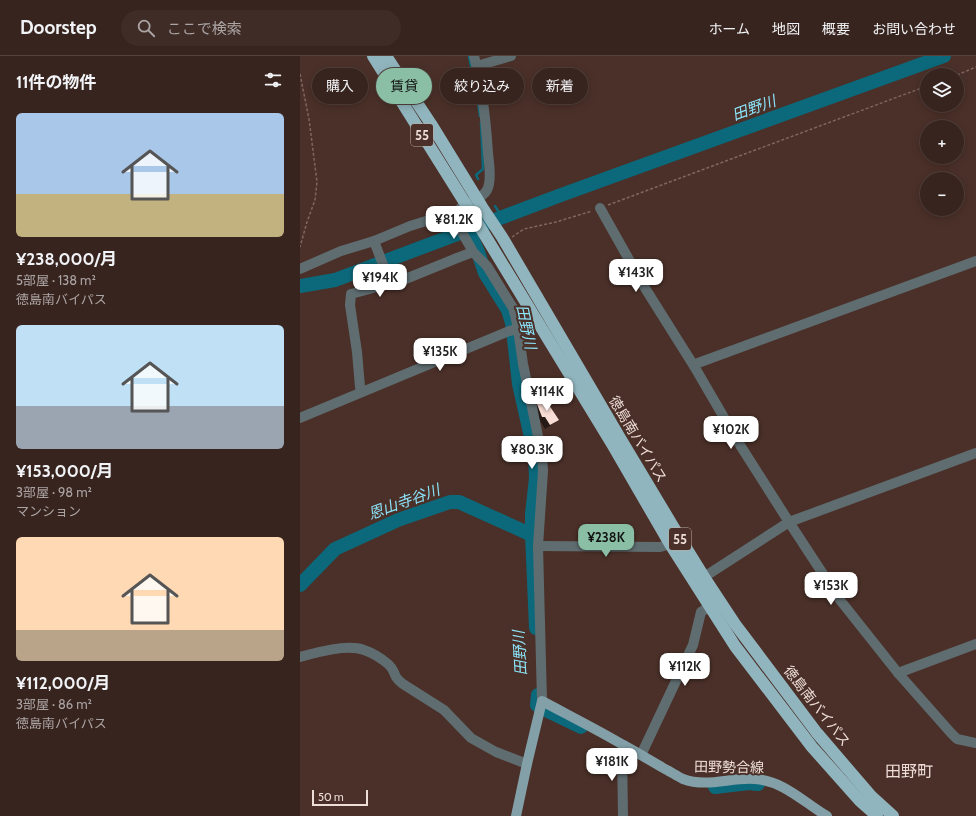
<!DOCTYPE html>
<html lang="ja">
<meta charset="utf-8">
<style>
:root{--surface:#38241e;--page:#3f2c27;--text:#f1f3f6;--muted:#aba4a4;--line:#52413c;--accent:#8abfa5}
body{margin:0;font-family:Cabin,"Noto Sans JP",sans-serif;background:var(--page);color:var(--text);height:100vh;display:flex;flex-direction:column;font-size:15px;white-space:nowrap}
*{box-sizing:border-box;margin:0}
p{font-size:13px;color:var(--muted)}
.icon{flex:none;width:22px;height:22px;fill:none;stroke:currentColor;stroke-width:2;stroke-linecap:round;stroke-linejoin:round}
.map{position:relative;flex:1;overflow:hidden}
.sheet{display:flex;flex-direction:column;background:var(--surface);width:300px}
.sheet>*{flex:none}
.guide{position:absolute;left:12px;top:12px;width:380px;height:36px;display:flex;gap:8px}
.tools{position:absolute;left:620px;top:12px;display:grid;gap:8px}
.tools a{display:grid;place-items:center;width:44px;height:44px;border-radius:50%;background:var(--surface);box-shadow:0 2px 10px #0003,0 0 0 1px var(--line);font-size:20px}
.scale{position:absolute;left:12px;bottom:10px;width:56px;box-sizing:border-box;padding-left:4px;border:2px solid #efded8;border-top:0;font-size:11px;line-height:14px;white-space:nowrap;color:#efded8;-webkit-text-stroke:3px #4a3028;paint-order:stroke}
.price{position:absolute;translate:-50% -34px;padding:0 9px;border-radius:8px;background:#fff;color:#222;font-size:13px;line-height:26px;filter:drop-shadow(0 1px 2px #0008)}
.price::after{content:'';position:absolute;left:50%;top:24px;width:12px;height:9px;margin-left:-6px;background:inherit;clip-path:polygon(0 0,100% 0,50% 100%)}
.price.current{background:var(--accent);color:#111}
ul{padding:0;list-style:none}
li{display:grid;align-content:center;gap:8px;height:212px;padding:0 16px}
li span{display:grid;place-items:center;height:124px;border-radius:6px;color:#555}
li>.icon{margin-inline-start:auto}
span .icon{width:72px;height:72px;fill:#fffc;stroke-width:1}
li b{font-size:17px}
h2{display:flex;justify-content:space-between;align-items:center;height:48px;padding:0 16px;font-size:17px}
.chip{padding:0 14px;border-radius:18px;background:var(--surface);box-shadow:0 2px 10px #0003,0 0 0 1px var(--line);font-size:14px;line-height:36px}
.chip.current{background:var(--accent);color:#111}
header{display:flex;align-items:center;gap:24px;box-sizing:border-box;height:56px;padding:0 20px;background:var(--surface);border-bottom:1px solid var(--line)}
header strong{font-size:19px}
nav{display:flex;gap:22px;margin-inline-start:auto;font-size:14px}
.search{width:280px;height:36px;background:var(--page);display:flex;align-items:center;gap:10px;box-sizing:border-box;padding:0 14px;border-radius:22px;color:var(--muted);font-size:15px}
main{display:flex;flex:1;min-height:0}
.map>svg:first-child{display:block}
.shadow{fill:#0007}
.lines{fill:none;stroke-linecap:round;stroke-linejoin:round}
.stream{stroke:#0b697b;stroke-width:2.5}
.river{stroke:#0b697b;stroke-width:14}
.building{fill:#faded5}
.path{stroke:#7e6760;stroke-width:1.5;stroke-dasharray:3 2;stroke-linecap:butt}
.minor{stroke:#5f6d71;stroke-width:10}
.major{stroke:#83a0a8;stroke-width:10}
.highway{stroke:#91b5be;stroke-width:12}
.labels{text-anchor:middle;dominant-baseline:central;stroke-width:4;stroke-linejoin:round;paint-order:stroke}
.shield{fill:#4a3028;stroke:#beaaa3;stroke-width:1}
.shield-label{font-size:13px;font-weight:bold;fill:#efded8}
.street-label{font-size:14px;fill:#efded8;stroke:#4a3028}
.water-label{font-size:15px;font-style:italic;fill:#8ce4fa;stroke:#4a3028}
.quarter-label{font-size:16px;fill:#efded8;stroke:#4a3028}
</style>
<header>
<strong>Doorstep</strong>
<div class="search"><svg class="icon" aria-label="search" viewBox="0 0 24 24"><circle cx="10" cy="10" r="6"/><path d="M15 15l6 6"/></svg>ここで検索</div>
<nav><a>ホーム</a><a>地図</a><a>概要</a><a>お問い合わせ</a></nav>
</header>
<main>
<section class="sheet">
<h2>11件の物件<svg class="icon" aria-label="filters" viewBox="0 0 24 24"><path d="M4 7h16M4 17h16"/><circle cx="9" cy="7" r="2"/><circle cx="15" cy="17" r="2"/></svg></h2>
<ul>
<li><span style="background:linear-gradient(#a9c7e8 65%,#c2b280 0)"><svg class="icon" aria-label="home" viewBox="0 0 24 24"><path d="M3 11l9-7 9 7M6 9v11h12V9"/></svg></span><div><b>¥238,000/月</b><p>5部屋 · 138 m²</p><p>徳島南バイパス</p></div></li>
<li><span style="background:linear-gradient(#bfe0f5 65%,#9aa5b1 0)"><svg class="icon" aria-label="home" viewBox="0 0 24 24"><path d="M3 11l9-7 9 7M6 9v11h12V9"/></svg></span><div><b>¥153,000/月</b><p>3部屋 · 98 m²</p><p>マンション</p></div></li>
<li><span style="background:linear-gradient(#ffd9b3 75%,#b9a48a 0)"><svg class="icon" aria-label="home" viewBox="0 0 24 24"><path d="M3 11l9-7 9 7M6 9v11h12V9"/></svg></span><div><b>¥112,000/月</b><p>3部屋 · 86 m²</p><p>徳島南バイパス</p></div></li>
</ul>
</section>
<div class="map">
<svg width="676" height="760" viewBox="0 0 676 760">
<rect width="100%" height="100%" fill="#4a3028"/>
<path class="shadow" d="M238 349 258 363 253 368 245 373 233 353Z"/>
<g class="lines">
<g class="stream">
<path d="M169 0 177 41"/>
<path d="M178 46 180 60"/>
<path d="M178 123 176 119 183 113 181 67"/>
<path d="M195 150 202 161"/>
</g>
<g class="river">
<path d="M168 174 178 196 185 217 208 254 212 267 214 283 219 328 235 399 236 422 232 458V479L236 572"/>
<path d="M0 230 35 224 261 139 644 0"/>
<path d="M0 529 35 493 98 464 150 446H159L232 479"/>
<path d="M238 639 237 649 252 657 281 671"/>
<path d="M415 731 449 727 458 728"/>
</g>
</g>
<path class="building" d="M245 343 259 364 250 369 245 361H242L237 348Z"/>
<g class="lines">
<g class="path">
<path d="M0 18 9 63 17 126 15 144 7 166 0 191"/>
<path d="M657 19 676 11"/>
<path d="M308 149 627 30"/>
<path d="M212 181 224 173 256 166 292 155"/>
</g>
<g class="minor">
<path d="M174 0C182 31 186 65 188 97 189 107 191 118 189 128 186 149 151 144 156 166L171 192 173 196 187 210 213 252 215 259 218 273 223 308 239 385 242 400 243 415 238 490 242 645"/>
<path d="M177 10 211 0"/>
<path d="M300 152 345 232 394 310 440 389 489 466 540 544 598 617 651 677 657 683 676 687"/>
<path d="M74 185 90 227"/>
<path d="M0 213 41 195 74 185 110 170 139 161 155 158"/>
<path d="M394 310 398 307 676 205"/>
<path d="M63 335 60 331 57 296 50 249 51 238 103 224 157 202 173 196"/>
<path d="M0 362 209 275 218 273"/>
<path d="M238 490 360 491 370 488"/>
<path d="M404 521 489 466 676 397"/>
<path d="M0 601C18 596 47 588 64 594 73 597 82 603 88 608 93 612 94 617 96 621 98 624 100 626 103 628L144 654 171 682 196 696 227 708"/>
<path d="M598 617 676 588"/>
<path d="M341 699 393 589 401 556 410 550"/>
<path d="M323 760 322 695 324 689"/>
</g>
<path class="major" d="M216 760 227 708 242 645C270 660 298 674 325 690 338 697 351 705 365 713 371 716 377 720 383 723 407 732 431 721 455 723 484 725 503 746 527 760"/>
<g class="highway">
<path d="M73 0 172 158 312 388 370 488 435 590 512 691 560 745 577 760"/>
<path d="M86 0 131 68 182 151 202 181 320 382 380 482 404 521 435 568 517 677 571 740 593 760"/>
</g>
</g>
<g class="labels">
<g class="shield">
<rect x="111" y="68" width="22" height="22" rx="3"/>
<rect x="369" y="472" width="22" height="22" rx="3"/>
</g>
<g class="shield-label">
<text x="122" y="79">55</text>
<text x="380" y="483">55</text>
</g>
<g class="street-label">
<text transform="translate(338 383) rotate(59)">徳島南バイパス</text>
<text transform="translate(517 650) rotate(52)">徳島南バイパス</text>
<text transform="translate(429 711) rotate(1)">田野勢合線</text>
</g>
<g class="water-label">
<text transform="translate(454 52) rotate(-20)">田野川</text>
<text transform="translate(226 271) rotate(78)">田野川</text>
<text transform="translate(104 446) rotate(-20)">恩山寺谷川</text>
<text transform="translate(220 597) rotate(-93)">田野川</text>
</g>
<g class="quarter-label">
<text x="609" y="715">田野町</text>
</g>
</g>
</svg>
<div class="tools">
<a><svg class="icon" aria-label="layers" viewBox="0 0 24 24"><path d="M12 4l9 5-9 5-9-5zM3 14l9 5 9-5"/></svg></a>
<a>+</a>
<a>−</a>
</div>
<div class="scale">50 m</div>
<b class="price" style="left:154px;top:184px">¥81.2K</b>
<b class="price" style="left:336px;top:237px">¥143K</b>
<b class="price" style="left:80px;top:242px">¥194K</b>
<b class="price" style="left:140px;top:316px">¥135K</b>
<b class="price" style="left:247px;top:356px">¥114K</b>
<b class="price" style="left:431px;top:394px">¥102K</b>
<b class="price" style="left:232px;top:414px">¥80.3K</b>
<b class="price current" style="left:306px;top:502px">¥238K</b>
<b class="price" style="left:531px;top:550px">¥153K</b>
<b class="price" style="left:385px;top:631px">¥112K</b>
<b class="price" style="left:312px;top:726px">¥181K</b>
<div class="guide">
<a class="chip">購入</a>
<a class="chip current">賃貸</a>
<a class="chip">絞り込み</a>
<a class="chip">新着</a>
</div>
</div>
</main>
